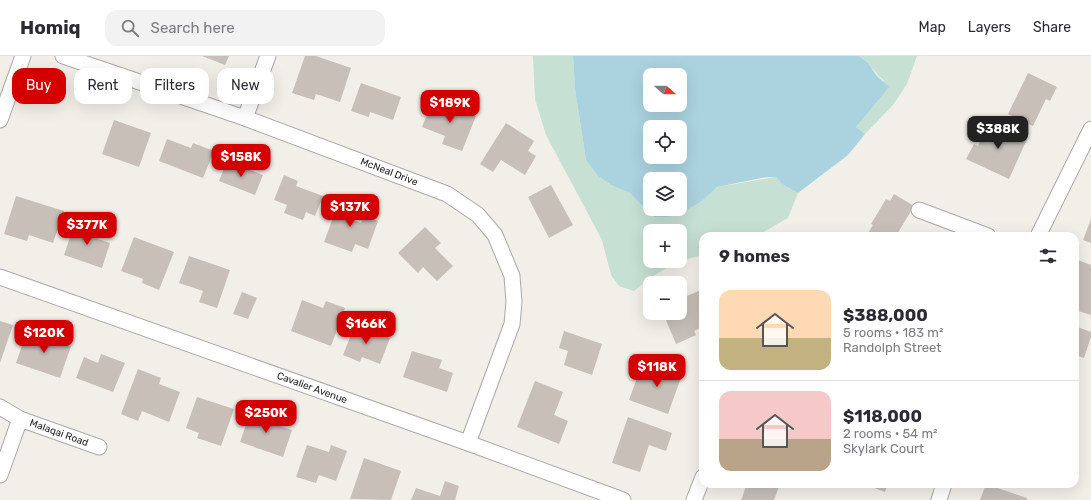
<!DOCTYPE html>
<meta charset="utf-8">
<style>
:root{--surface:#fff;--page:#f2f2f3;--text:#2b2b33;--muted:#7c7c81;--line:#e1e1e2;--accent:#d40000}
body{margin:0;font-family:Rubik,sans-serif;background:var(--page);color:var(--text);height:100vh;display:flex;flex-direction:column;font-size:15px;white-space:nowrap}
*{box-sizing:border-box;margin:0}
p{font-size:13px;color:var(--muted)}
.icon{flex:none;width:22px;height:22px;fill:none;stroke:currentColor;stroke-width:2;stroke-linecap:round;stroke-linejoin:round}
.map{position:relative;flex:1;overflow:hidden}
.sheet{position:absolute;left:699px;top:176px;width:380px;height:256px;display:flex;flex-direction:column;background:var(--surface);border-radius:12px;box-shadow:0 4px 16px #0002}
.sheet>*{flex:none}
.hud{position:absolute;left:12px;top:12px;width:380px;height:36px;display:flex;gap:8px}
.needle{width:26px;rotate:110deg}
.tools{position:absolute;left:643px;top:12px;display:grid;gap:8px}
.tools a{display:grid;place-items:center;width:44px;height:44px;border-radius:8px;background:var(--surface);box-shadow:0 4px 16px #0002;font-size:20px}
.price{position:absolute;translate:-50% -34px;padding:0 9px;border-radius:8px;background:var(--accent);color:#fff;font-size:13px;line-height:26px;filter:drop-shadow(0 1px 2px #0008)}
.price::after{content:'';position:absolute;left:50%;top:24px;width:12px;height:9px;margin-left:-6px;background:inherit;clip-path:polygon(0 0,100% 0,50% 100%)}
.price.selected{background:#222;color:#fff}
ul{padding:0;list-style:none}
li{display:flex;align-items:center;gap:12px;height:100px;padding:0 20px}
li+li{border-top:1px solid var(--line)}
li span{display:grid;place-items:center;flex:none;width:112px;height:80px;border-radius:12px;color:#555}
li>.icon{margin-inline-start:auto}
span .icon{width:48px;height:48px;fill:#fffc;stroke-width:1}
li b{font-size:17px}
h2{display:flex;justify-content:space-between;align-items:center;height:48px;padding:0 20px;font-size:17px}
.chip{padding:0 14px;border-radius:12px;background:var(--surface);box-shadow:0 4px 16px #0002;font-size:14px;line-height:36px}
.chip.selected{background:var(--accent);color:#fff}
header{display:flex;align-items:center;gap:24px;box-sizing:border-box;height:56px;padding:0 20px;background:var(--surface);border-bottom:1px solid var(--line)}
header strong{font-size:19px}
nav{display:flex;gap:22px;margin-inline-start:auto;font-size:14px}
.search{width:280px;height:36px;background:var(--page);display:flex;align-items:center;gap:10px;box-sizing:border-box;padding:0 14px;border-radius:12px;color:var(--muted);font-size:15px}
.map>svg:first-child{display:block}
.wetland{fill:#c6e0d4;fill-rule:evenodd}
.water{fill:#aad3df;fill-rule:evenodd}
.building{fill:#c7bfb8}
.lines{fill:none;stroke-linecap:round;stroke-linejoin:round}
.street-casing{stroke:#a9a9a9;stroke-width:17}
.street{stroke:#fff;stroke-width:15}
.labels{text-anchor:middle;dominant-baseline:central;stroke-width:4;stroke-linejoin:round;paint-order:stroke}
.street-label{font-size:10px;fill:#222;stroke:#fff}
</style>
<header>
<strong>Homiq</strong>
<div class="search"><svg class="icon" aria-label="search" viewBox="0 0 24 24"><circle cx="10" cy="10" r="6"/><path d="M15 15l6 6"/></svg>Search here</div>
<nav><a>Map</a><a>Layers</a><a>Share</a></nav>
</header>
<div class="map">
<svg width="1091" height="444" viewBox="0 0 1091 444">
<rect width="100%" height="100%" fill="#f2efe9"/>
<g class="wetland">
<path d="M533 0H573L575 33 586 104 598 120 611 129 630 137 646 154 667 161 702 145 717 131 776 121 782 128 798 137 788 162 756 180H703V199C674 205 656 217 634 235L619 230 611 219 602 184 546 79 535 43ZM650 175H680V205H650Z"/>
<path d="M859 0H917L907 28 893 49 865 78 856 71 870 53 884 25C875 17 869 7 859 0Z"/>
</g>
<path class="water" d="M573 0H859L868 7 876 19 889 31 856 71 865 78 848 99 798 137 782 128 776 121H767L717 131 702 145 681 157 667 161H655L646 154 630 137 611 129 598 120 586 104 575 33ZM650 19H680V49H650ZM650 71H680V101H650ZM650 123H680V153H650Z"/>
<g class="building">
<path d="M202 0H229L225 9Z"/>
<path d="M305 0H316L351 12 340 46 316 38 314 44 292 37Z"/>
<path d="M1028 17 1057 31 1050 45 1046 43 1033 70 1008 58Z"/>
<path d="M361 27 401 41 393 64 370 56 369 61 351 55Z"/>
<path d="M433 44 476 60 462 95 442 88 445 80 422 71Z"/>
<path d="M114 64 151 77 139 111 102 98Z"/>
<path d="M989 65 1027 83 1009 123 966 103 974 88 978 90Z"/>
<path d="M506 67 534 85 528 95 536 100 525 119 501 104 493 116 480 108Z"/>
<path d="M167 83 191 92 193 87 214 95 203 122 159 105Z"/>
<path d="M227 105 263 119 255 139 219 125Z"/>
<path d="M284 119 298 125 296 130 323 140 315 160 306 156 303 164 284 157 287 149 274 144Z"/>
<path d="M551 129 573 169 549 182 528 141Z"/>
<path d="M894 138 914 150 896 180 867 179 873 169 871 168 886 143 890 145Z"/>
<path d="M16 140 64 155 53 187 29 179 27 185 4 178Z"/>
<path d="M341 140 358 146 352 164 361 167 364 160 378 165 368 193 355 188 352 196 324 186Z"/>
<path d="M1091 163V187L1083 184Z"/>
<path d="M75 167 100 176 98 183 110 187 102 212 64 199Z"/>
<path d="M425 171 441 187 435 192 453 210 437 225 423 211 418 217 398 197Z"/>
<path d="M134 181 174 196 159 234 142 227 143 223 121 215Z"/>
<path d="M189 200 230 214 217 252 199 246 203 235 179 227Z"/>
<path d="M1075 203 1091 209V259L1075 254V228L1077 222H1075Z"/>
<path d="M703 233V271L694 275 696 279 676 288 663 257H680V243Z"/>
<path d="M242 236 257 242 248 263 233 258Z"/>
<path d="M302 244 323 252 326 245 345 252 331 290 291 275Z"/>
<path d="M0 265 13 269 0 307Z"/>
<path d="M355 269 390 282 380 308 362 301 360 306 343 299Z"/>
<path d="M1075 270 1091 276V281L1084 302 1075 299Z"/>
<path d="M27 275 71 290 60 322 16 307Z"/>
<path d="M564 275 602 288 592 319 564 309 568 295 559 292Z"/>
<path d="M412 295 442 304 439 312 453 317 447 336 403 321Z"/>
<path d="M101 298 125 307 113 336 76 322 84 301 98 307Z"/>
<path d="M657 306 683 316 668 358 629 344 638 319 650 324Z"/>
<path d="M138 313 161 322 159 328 180 336 169 366 142 355 138 365 121 358Z"/>
<path d="M535 325 563 336 554 359 568 365 559 388 517 371Z"/>
<path d="M197 341 234 353 221 390 197 382 199 377 186 372Z"/>
<path d="M251 354 272 362 270 367 292 374 283 401 240 386Z"/>
<path d="M628 361 672 377 666 395 649 389 640 416 612 407Z"/>
<path d="M307 389 329 396 331 389 347 395 336 425 319 419 316 427 296 421Z"/>
<path d="M364 402 401 415 391 444 350 443Z"/>
<path d="M445 425 459 430 455 444H411L416 432 440 440Z"/>
<path d="M747 428H780L774 444H741Z"/>
<path d="M864 428H888L885 436Z"/>
<path d="M986 428 1027 442V444H980Z"/>
</g>
<g class="lines">
<defs>
<g id="street">
<path d="M63 0 245 62 447 138 478 159 495 179 512 220 514 246 512 268 468 387"/>
<path d="M245 62 268 0"/>
<path d="M0 64 23 0"/>
<path d="M919 154 988 180"/>
<path d="M1038 180 1091 73"/>
<path d="M0 221 468 387 623 444"/>
<path d="M0 351 20 363 99 391"/>
<path d="M0 419 20 363"/>
<path d="M694 444 703 421"/>
<path d="M939 444 944 428"/>
</g>
</defs>
<use href="#street" class="street-casing"/>
<use href="#street" class="street"/>
</g>
<g class="labels">
<g class="street-label">
<text transform="translate(389 116) rotate(21)">McNeal Drive</text>
<text transform="translate(312 332) rotate(20)">Cavalier Avenue</text>
<text transform="translate(59 377) rotate(20)">Malaqai Road</text>
</g>
</g>
</svg>
<div class="tools">
<a><svg class="needle" viewBox="-14 -14 28 28"><path d="M0-13l5 13h-10z" fill="#e53935"/><path d="M0 13l5-13h-10z" fill="#7c7c81"/></svg></a>
<a><svg class="icon" aria-label="locate" viewBox="0 0 24 24"><circle cx="12" cy="12" r="6"/><path d="M12 2v4M12 18v4M2 12h4M18 12h4"/></svg></a>
<a><svg class="icon" aria-label="layers" viewBox="0 0 24 24"><path d="M12 4l9 5-9 5-9-5zM3 14l9 5 9-5"/></svg></a>
<a>+</a>
<a>−</a>
</div>
<b class="price" style="left:450px;top:68px">$189K</b>
<b class="price selected" style="left:998px;top:94px">$388K</b>
<b class="price" style="left:241px;top:122px">$158K</b>
<b class="price" style="left:350px;top:172px">$137K</b>
<b class="price" style="left:87px;top:190px">$377K</b>
<b class="price" style="left:366px;top:289px">$166K</b>
<b class="price" style="left:44px;top:298px">$120K</b>
<b class="price" style="left:657px;top:332px">$118K</b>
<b class="price" style="left:266px;top:378px">$250K</b>
<div class="hud">
<a class="chip selected">Buy</a>
<a class="chip">Rent</a>
<a class="chip">Filters</a>
<a class="chip">New</a>
</div>
<section class="sheet">
<h2>9 homes<svg class="icon" aria-label="filters" viewBox="0 0 24 24"><path d="M4 7h16M4 17h16"/><circle cx="9" cy="7" r="2"/><circle cx="15" cy="17" r="2"/></svg></h2>
<ul>
<li><span style="background:linear-gradient(#ffd9b3 60%,#c2b280 0)"><svg class="icon" aria-label="home" viewBox="0 0 24 24"><path d="M3 11l9-7 9 7M6 9v11h12V9"/></svg></span><div><b>$388,000</b><p>5 rooms · 183 m²</p><p>Randolph Street</p></div></li>
<li><span style="background:linear-gradient(#f6c9c9 60%,#b9a48a 0)"><svg class="icon" aria-label="home" viewBox="0 0 24 24"><path d="M3 11l9-7 9 7M6 9v11h12V9"/></svg></span><div><b>$118,000</b><p>2 rooms · 54 m²</p><p>Skylark Court</p></div></li>
</ul>
</section>
</div>
